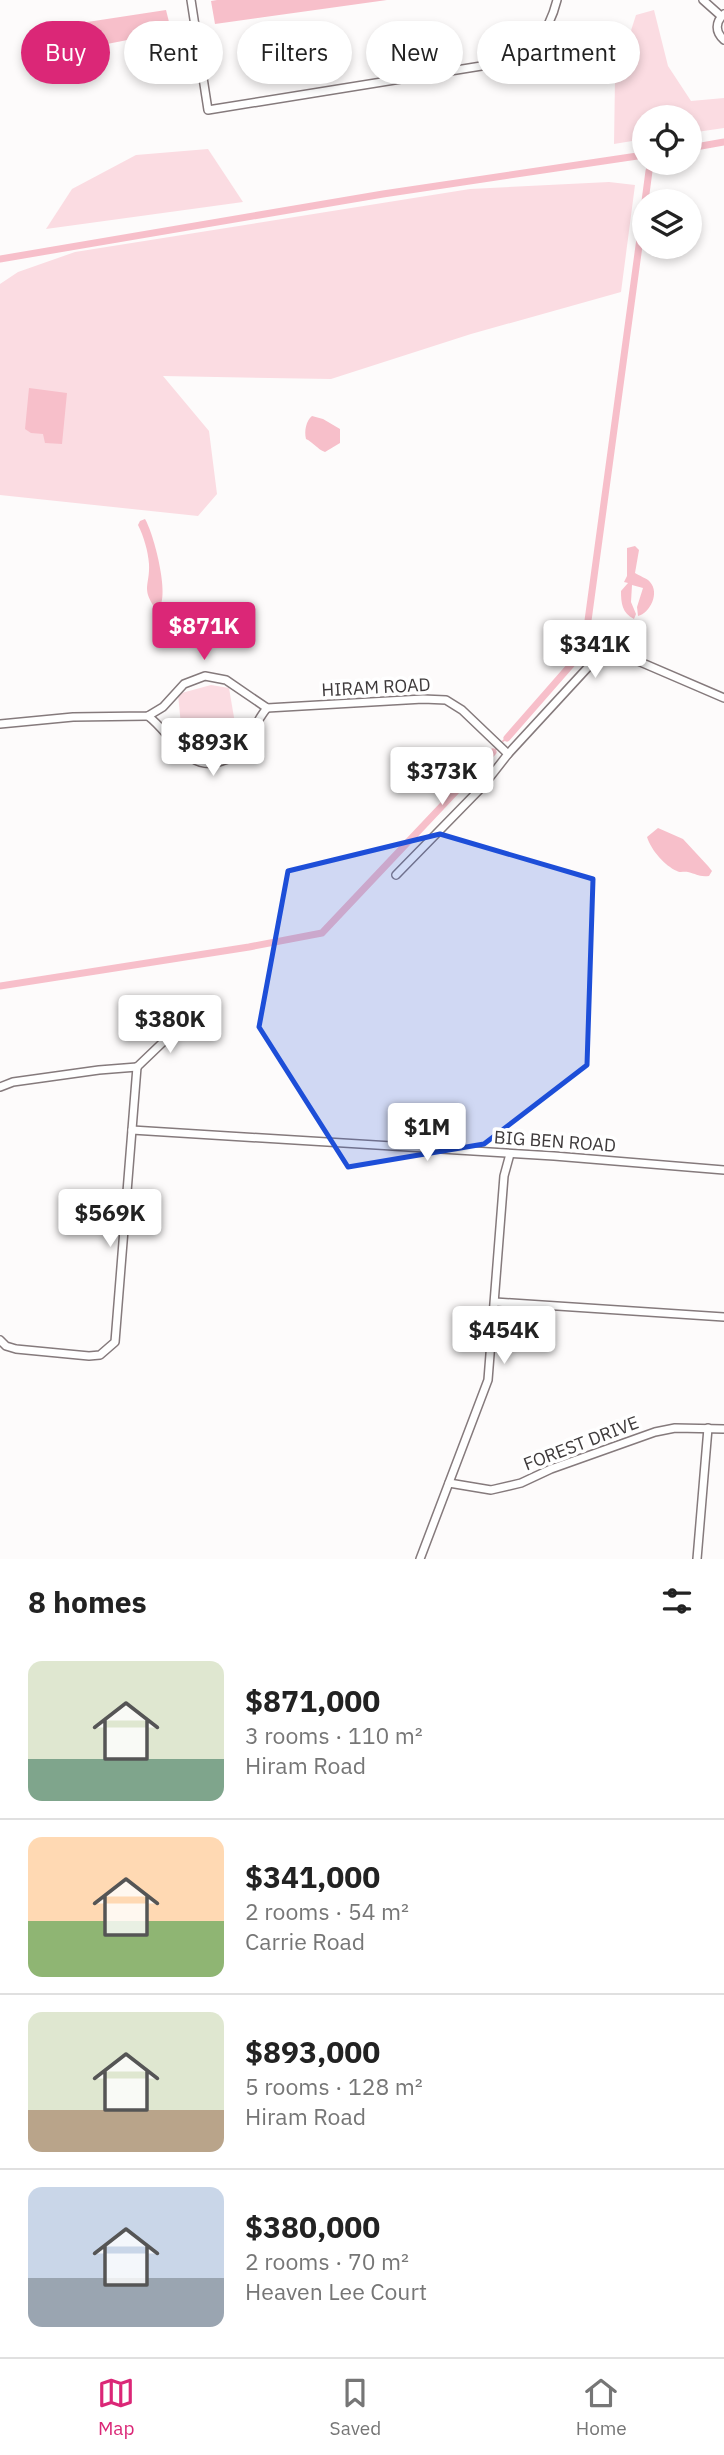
<!DOCTYPE html>
<meta charset="utf-8">
<style>
:root{--surface:#fff;--page:#f6f6f6;--text:#222;--muted:#767676;--line:#e0e0e0;--accent:#db2777}
body{margin:0;font-family:"IBM Plex Sans",sans-serif;background:var(--page);color:var(--text);height:100vh;display:flex;flex-direction:column;font-size:26px;white-space:nowrap}
*{box-sizing:border-box;margin:0}
p{font-size:23px;color:var(--muted)}
.icon{flex:none;width:38px;height:38px;fill:none;stroke:currentColor;stroke-width:2;stroke-linecap:round;stroke-linejoin:round}
.map{position:relative;height:1559px;overflow:hidden}
.panel{display:flex;flex-direction:column;background:var(--surface);flex:1}
.panel>*{flex:none}
.guide{position:absolute;left:21px;top:21px;width:682px;height:63px;display:flex;gap:14px}
.buttons{position:absolute;left:632px;top:105px;display:grid;gap:14px}
.buttons a{display:grid;place-items:center;width:70px;height:70px;border-radius:50%;background:var(--surface);box-shadow:0 4px 10px #0003;font-size:35px}
.price{position:absolute;translate:-50% -60px;padding:0 16px;border-radius:7px;background:#fff;color:#222;font-size:23px;line-height:46px;filter:drop-shadow(0 2px 4px #0008)}
.price::after{content:'';position:absolute;left:50%;top:42px;width:21px;height:16px;margin-left:-10px;background:inherit;clip-path:polygon(0 0,100% 0,50% 100%)}
.price.current{background:var(--accent);color:#fff}
ul{padding:0;list-style:none}
li{display:flex;align-items:center;gap:21px;height:175px;padding:0 28px}
li+li{border-top:2px solid var(--line)}
li span{display:grid;place-items:center;flex:none;width:196px;height:140px;border-radius:14px;color:#555}
li>.icon{margin-inline-start:auto}
span .icon{width:84px;height:84px;fill:#fffc;stroke-width:1}
li b{font-size:30px}
h2{display:flex;justify-content:space-between;align-items:center;height:84px;padding:0 28px;font-size:30px}
.pill{padding:0 24px;border-radius:32px;background:var(--surface);box-shadow:0 4px 10px #0003;font-size:24px;line-height:63px}
.pill.current{background:var(--accent);color:#fff}
.tab-bar{display:flex;justify-content:space-around;align-items:center;height:98px;border-top:2px solid var(--line);background:var(--surface);font-size:19px;color:var(--muted)}
.tab-bar a{display:grid;justify-items:center;gap:4px}
.tab-bar .current{color:var(--accent)}
.map>svg:first-child{display:block}
.green{fill:#fbdce2}
.water{fill:#f7bfca}
.lines{fill:none;stroke-linecap:round;stroke-linejoin:round}
.stream{stroke:#f7bfca;stroke-width:2}
.canal{stroke:#f7bfca;stroke-width:7}
.street-casing{stroke:#857a7c;stroke-width:10}
.street{stroke:#fff;stroke-width:7}
.marked{fill:#1d4ed8;fill-opacity:0.2;stroke:#1d4ed8;stroke-width:5;stroke-linejoin:round}
.labels{text-anchor:middle;dominant-baseline:central;stroke-width:7;stroke-linejoin:round;paint-order:stroke}
.street-label{font-size:18px;fill:#3e3a3b;stroke:#fff}
</style>
<div class="map">
<svg width="724" height="1559" viewBox="0 0 724 1559">
<rect width="100%" height="100%" fill="#fdfbfb"/>
<g class="green">
<path d="M654 10 668 66 691 101 724 98V128L690 133V117H644V139L614 144 615 80 636 15Z"/>
<path d="M208 149 243 202 46 229 72 189 136 155Z"/>
<path d="M609 182 635 185 621 292 471 334 331 379 163 376 209 431 217 494 198 516 0 495V284L18 272 75 252 470 189Z"/>
<path d="M211 685 229 688 239 747 201 753 183 746 178 694Z"/>
</g>
<g class="water">
<path d="M217 0H387L215 24 211 1Z"/>
<path d="M166 10 170 26 168 32 102 45 62 36 61 26Z"/>
<path d="M29 388 67 393 62 444 45 443 43 434 31 433 25 429Z"/>
<path d="M312 416 323 419 340 429V443L325 452C317 449 313 442 306 439 304 431 306 421 312 416Z"/>
<path d="M145 519C154 534 170 596 159 608H155C141 588 150 585 149 564 148 551 144 537 138 525L140 521Z"/>
<path d="M635 546 639 550 635 573C639 576 647 578 650 582 660 593 650 613 638 616L637 607 643 588 632 585 631 602 636 614 634 619C622 613 621 603 621 591L628 583 624 582 627 576V548Z"/>
<path d="M658 828 683 839 708 866 712 871 709 876C698 877 697 874 688 872 684 871 680 873 677 871 665 866 651 850 647 837Z"/>
</g>
<g class="lines">
<g class="stream">
<path d="M503 741 507 738"/>
<path d="M493 752 496 749"/>
</g>
<g class="canal">
<path d="M690 148 724 142"/>
<path d="M645 201 649 171"/>
<path d="M0 259 383 194 644 155"/>
<path d="M507 738 584 650 644 209"/>
<path d="M0 986 249 947 322 933 493 752"/>
</g>
<defs>
<g id="street">
<path d="M191 0 208 110 500 63C533 53 549 32 557 0"/>
<path d="M703 0 721 16"/>
<path d="M724 14C715 22 715 32 724 40"/>
<path d="M148 716C171 733 188 774 222 761 229 759 237 756 241 750 251 737 256 721 267 708"/>
<path d="M0 724 73 717 148 716 163 707 184 684 205 676 226 680 267 708 423 699 446 700 462 710 508 754"/>
<path d="M396 875 483 786 508 754 591 664C602 655 610 652 624 655L724 698"/>
<path d="M137 1067 183 1023"/>
<path d="M0 1087 13 1082 99 1070 137 1067"/>
<path d="M132 1130 554 1156 724 1170"/>
<path d="M495 1302 724 1317"/>
<path d="M0 1340 6 1346 16 1349 89 1356 100 1355 115 1342 137 1067"/>
<path d="M449 1483 491 1490 521 1483 551 1469 655 1432 675 1428 724 1429"/>
<path d="M420 1559 488 1380 504 1176 510 1154"/>
<path d="M697 1559 708 1428"/>
</g>
</defs>
<use href="#street" class="street-casing"/>
<use href="#street" class="street"/>
</g>
<path class="marked" d="M440 834 593 879 587 1065 484 1144 348 1167 259 1027 288 871Z"/>
<g class="labels">
<g class="street-label">
<text transform="translate(376 687) rotate(-3)">HIRAM ROAD</text>
<text transform="translate(555 1141) rotate(4)">BIG BEN ROAD</text>
<text transform="translate(581 1443) rotate(-21)">FOREST DRIVE</text>
</g>
</g>
</svg>
<div class="buttons">
<a><svg class="icon" aria-label="locate" viewBox="0 0 24 24"><circle cx="12" cy="12" r="6"/><path d="M12 2v4M12 18v4M2 12h4M18 12h4"/></svg></a>
<a><svg class="icon" aria-label="layers" viewBox="0 0 24 24"><path d="M12 4l9 5-9 5-9-5zM3 14l9 5 9-5"/></svg></a>
</div>
<b class="price current" style="left:204px;top:662px">$871K</b>
<b class="price" style="left:595px;top:680px">$341K</b>
<b class="price" style="left:213px;top:778px">$893K</b>
<b class="price" style="left:442px;top:807px">$373K</b>
<b class="price" style="left:170px;top:1055px">$380K</b>
<b class="price" style="left:427px;top:1163px">$1M</b>
<b class="price" style="left:110px;top:1249px">$569K</b>
<b class="price" style="left:504px;top:1366px">$454K</b>
<div class="guide">
<a class="pill current">Buy</a>
<a class="pill">Rent</a>
<a class="pill">Filters</a>
<a class="pill">New</a>
<a class="pill">Apartment</a>
</div>
</div>
<section class="panel">
<h2>8 homes<svg class="icon" aria-label="filters" viewBox="0 0 24 24"><path d="M4 7h16M4 17h16"/><circle cx="9" cy="7" r="2"/><circle cx="15" cy="17" r="2"/></svg></h2>
<ul>
<li><span style="background:linear-gradient(#dfe7d0 70%,#7fa58c 0)"><svg class="icon" aria-label="home" viewBox="0 0 24 24"><path d="M3 11l9-7 9 7M6 9v11h12V9"/></svg></span><div><b>$871,000</b><p>3 rooms · 110 m²</p><p>Hiram Road</p></div></li>
<li><span style="background:linear-gradient(#ffd9b3 60%,#8fb573 0)"><svg class="icon" aria-label="home" viewBox="0 0 24 24"><path d="M3 11l9-7 9 7M6 9v11h12V9"/></svg></span><div><b>$341,000</b><p>2 rooms · 54 m²</p><p>Carrie Road</p></div></li>
<li><span style="background:linear-gradient(#dfe7d0 70%,#b9a48a 0)"><svg class="icon" aria-label="home" viewBox="0 0 24 24"><path d="M3 11l9-7 9 7M6 9v11h12V9"/></svg></span><div><b>$893,000</b><p>5 rooms · 128 m²</p><p>Hiram Road</p></div></li>
<li><span style="background:linear-gradient(#c9d6e8 65%,#9aa5b1 0)"><svg class="icon" aria-label="home" viewBox="0 0 24 24"><path d="M3 11l9-7 9 7M6 9v11h12V9"/></svg></span><div><b>$380,000</b><p>2 rooms · 70 m²</p><p>Heaven Lee Court</p></div></li>
</ul>
</section>
<nav class="tab-bar">
<a class="current"><svg class="icon" aria-label="map" viewBox="0 0 24 24"><path d="M3 6l6-2 6 2 6-2v14l-6 2-6-2-6 2zM9 4v14M15 6v14"/></svg>Map</a>
<a><svg class="icon" aria-label="saved" viewBox="0 0 24 24"><path d="M7 4h10v16l-5-4-5 4z"/></svg>Saved</a>
<a><svg class="icon" aria-label="home" viewBox="0 0 24 24"><path d="M3 11l9-7 9 7M6 9v11h12V9"/></svg>Home</a>
</nav>
